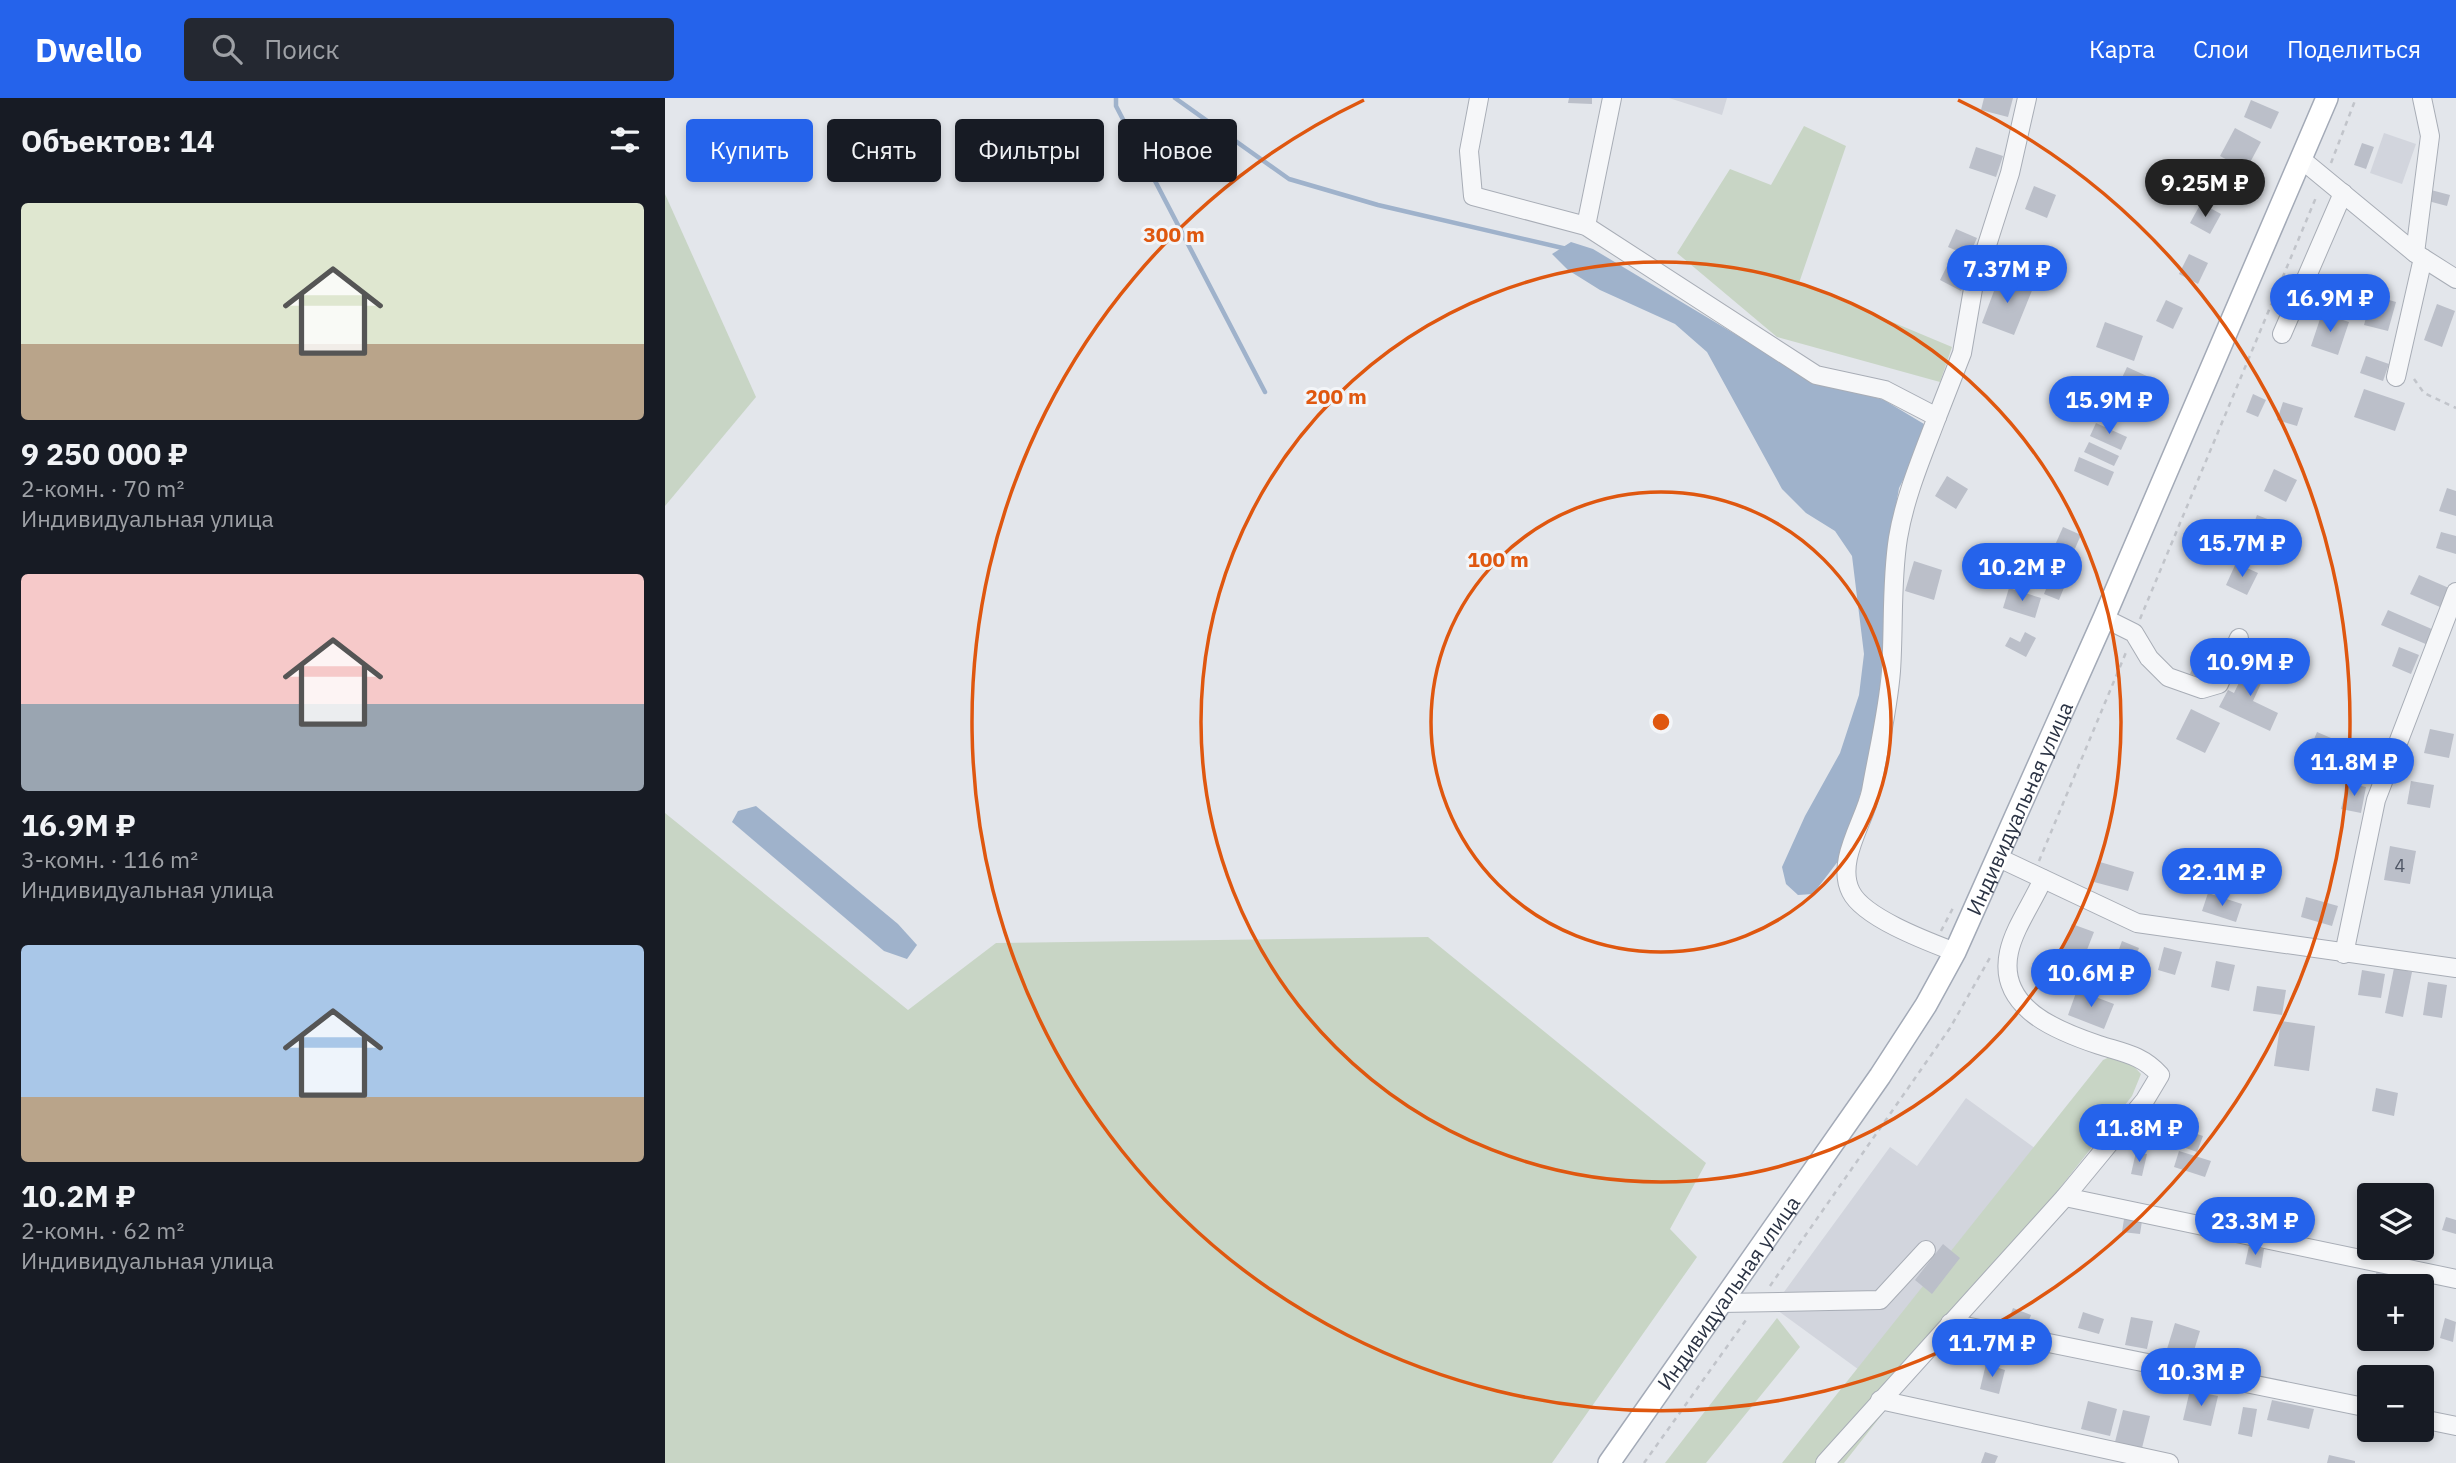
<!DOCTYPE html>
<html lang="ru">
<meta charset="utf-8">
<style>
:root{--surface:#171b24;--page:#242831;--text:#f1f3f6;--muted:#9ea1a6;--accent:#2563eb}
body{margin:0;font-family:"IBM Plex Sans",sans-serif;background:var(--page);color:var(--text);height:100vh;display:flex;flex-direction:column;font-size:26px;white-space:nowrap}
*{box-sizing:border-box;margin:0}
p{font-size:23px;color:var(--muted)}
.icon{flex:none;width:38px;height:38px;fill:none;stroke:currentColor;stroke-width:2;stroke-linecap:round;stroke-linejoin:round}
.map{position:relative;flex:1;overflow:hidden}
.sheet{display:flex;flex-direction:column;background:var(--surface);width:665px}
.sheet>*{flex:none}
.hud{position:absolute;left:21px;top:21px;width:665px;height:63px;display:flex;gap:14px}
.buttons{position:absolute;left:1692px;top:1085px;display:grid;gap:14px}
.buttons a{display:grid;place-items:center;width:77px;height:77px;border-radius:7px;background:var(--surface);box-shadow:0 4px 10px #0003;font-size:35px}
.price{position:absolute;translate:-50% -60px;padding:0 16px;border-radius:24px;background:var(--accent);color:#fff;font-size:23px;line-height:46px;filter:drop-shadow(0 2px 4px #0008)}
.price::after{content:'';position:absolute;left:50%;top:42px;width:21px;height:16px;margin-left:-10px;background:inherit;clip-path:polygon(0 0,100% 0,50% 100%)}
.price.on{background:#222;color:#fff}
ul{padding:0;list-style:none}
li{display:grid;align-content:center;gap:14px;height:371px;padding:0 21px}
li span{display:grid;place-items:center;height:217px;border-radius:7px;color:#555}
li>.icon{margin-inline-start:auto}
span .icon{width:126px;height:126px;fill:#fffc;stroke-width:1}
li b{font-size:30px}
h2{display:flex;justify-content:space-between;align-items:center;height:84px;padding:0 21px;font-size:30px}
.chip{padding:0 24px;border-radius:7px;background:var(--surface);box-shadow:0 4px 10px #0003;font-size:24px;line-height:63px}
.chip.on{background:var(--accent);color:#fff}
header{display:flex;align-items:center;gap:42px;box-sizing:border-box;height:98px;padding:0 35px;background:var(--accent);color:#fff}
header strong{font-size:33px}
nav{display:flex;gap:38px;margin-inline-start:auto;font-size:24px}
.search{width:490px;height:63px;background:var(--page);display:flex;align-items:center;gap:18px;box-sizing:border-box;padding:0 24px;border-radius:7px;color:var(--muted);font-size:26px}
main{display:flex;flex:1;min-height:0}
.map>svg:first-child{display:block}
.built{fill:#d2d5dd}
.green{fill:#c8d5c5}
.water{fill:#9fb2cb}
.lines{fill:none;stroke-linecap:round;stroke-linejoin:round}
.stream{stroke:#9fb2cb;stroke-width:4.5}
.building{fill:#bbbfc9}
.minor-casing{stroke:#a8adb6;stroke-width:20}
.major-casing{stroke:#a3aab7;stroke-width:24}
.path{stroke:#c1c4ca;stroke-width:2.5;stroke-dasharray:5 5;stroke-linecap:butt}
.minor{stroke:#f6f7f9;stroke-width:18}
.major{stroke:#fff;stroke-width:21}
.ring{fill:none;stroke:#df570f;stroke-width:3.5}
.labels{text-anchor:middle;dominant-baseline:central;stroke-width:6;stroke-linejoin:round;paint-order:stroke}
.number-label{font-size:18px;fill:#4f5665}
.street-label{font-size:21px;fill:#2b3344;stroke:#f3f5f8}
.centre{fill:#df570f;stroke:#f3f5f8;stroke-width:3.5}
.ring-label{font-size:21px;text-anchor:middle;font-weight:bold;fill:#df570f;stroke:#f3f5f8;stroke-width:6;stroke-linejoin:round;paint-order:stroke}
</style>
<header>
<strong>Dwello</strong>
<div class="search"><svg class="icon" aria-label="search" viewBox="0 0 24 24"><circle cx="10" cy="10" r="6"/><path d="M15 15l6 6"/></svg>Поиск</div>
<nav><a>Карта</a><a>Слои</a><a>Поделиться</a></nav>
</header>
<main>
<section class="sheet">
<h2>Объектов: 14<svg class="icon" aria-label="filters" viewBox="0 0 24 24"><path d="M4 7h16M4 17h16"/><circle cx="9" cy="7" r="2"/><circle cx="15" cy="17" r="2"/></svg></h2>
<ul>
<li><span style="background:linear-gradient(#dfe7d0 65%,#b9a48a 0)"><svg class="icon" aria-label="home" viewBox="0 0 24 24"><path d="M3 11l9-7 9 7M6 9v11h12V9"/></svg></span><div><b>9 250 000 ₽</b><p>2-комн. · 70 m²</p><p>Индивидуальная улица</p></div></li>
<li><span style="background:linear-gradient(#f6c9c9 60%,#9aa5b1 0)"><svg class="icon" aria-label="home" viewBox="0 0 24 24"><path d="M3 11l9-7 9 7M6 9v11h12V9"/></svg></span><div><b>16.9M ₽</b><p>3-комн. · 116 m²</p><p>Индивидуальная улица</p></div></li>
<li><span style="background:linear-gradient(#a9c7e8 70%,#b9a48a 0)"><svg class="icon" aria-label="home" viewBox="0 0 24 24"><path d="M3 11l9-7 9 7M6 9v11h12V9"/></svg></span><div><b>10.2M ₽</b><p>2-комн. · 62 m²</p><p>Индивидуальная улица</p></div></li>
</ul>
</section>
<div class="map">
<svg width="1791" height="1365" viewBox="0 0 1791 1365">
<rect width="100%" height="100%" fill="#e3e6eb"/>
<g class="built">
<path d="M1004 0H1062L1057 17Z"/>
<path d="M1719 35 1751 46 1737 86 1705 75Z"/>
<path d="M1301 1000 1378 1056 1212 1285 1108 1209 1225 1049 1252 1068Z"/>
</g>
<g class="green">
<path d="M1139 28 1181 48 1134 185 1287 249 1275 284 1112 239 1012 155 1065 71 1106 87Z"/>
<path d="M0 96 91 299 0 408Z"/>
<path d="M0 715 243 912 331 845 763 839 1041 1065 1005 1131 1032 1159 887 1365H0Z"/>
<path d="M1449 957 1464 963 1476 976 1467 998 1179 1365H1117L1438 962Z"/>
<path d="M1112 1220 1135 1249 1041 1365H1000Z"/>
</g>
<g class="water">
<path d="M906 144 928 151 1145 281 1219 302 1259 326 1252 355 1234 390 1227 431 1214 601 1200 680 1177 758 1148 796 1133 797 1121 786 1117 769 1140 718 1175 655 1194 597 1199 556 1187 458 1170 433 1141 415 1117 391 1042 254 1010 226 935 192 903 172 887 156Z"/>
<path d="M91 708 233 826 252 847 242 861 219 853 67 724 73 713Z"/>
</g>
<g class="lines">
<g class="stream">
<path d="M451 0V8L600 294"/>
<path d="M510 0 624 81 713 107 902 151"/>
</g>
</g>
<g class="building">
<path d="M904 0H927V6L903 5Z"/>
<path d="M1319 0H1348L1343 19 1316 12Z"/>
<path d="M1586 2 1614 14 1606 31 1579 19Z"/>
<path d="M1570 30 1596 44 1581 72 1555 58Z"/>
<path d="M1697 45 1709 49 1701 71 1689 67Z"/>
<path d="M1311 49 1338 58 1331 79 1304 70Z"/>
<path d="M1538 66 1557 77 1548 93 1529 82Z"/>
<path d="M1369 88 1391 97 1382 120 1360 111Z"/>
<path d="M1766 92 1785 97 1782 108 1763 103Z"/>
<path d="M1536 105 1556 116 1545 136 1525 125Z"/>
<path d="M1291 131 1312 140 1304 158 1283 149Z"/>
<path d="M1524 156 1543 165 1533 186 1514 176Z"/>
<path d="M1282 168 1303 178 1296 193 1275 182Z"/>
<path d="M1335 177 1368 190 1349 237 1317 225Z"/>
<path d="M1707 197 1731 204 1723 233 1699 227Z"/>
<path d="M1501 202 1518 210 1508 231 1491 223Z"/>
<path d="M1772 206 1790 213 1777 249 1759 242Z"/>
<path d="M1657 215 1684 224 1673 257 1646 248Z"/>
<path d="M1440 224 1478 238 1469 263 1431 249Z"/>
<path d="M1701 258 1724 266 1718 283 1695 275Z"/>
<path d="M1462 269 1484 279 1476 294 1455 284Z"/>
<path d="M1453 290 1475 302 1466 318 1444 306Z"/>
<path d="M1699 291 1740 305 1730 333 1689 319Z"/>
<path d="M1588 296 1601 302 1593 319 1581 314Z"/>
<path d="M1618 304 1638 310 1632 328 1612 322Z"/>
<path d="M1431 325 1462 339 1456 352 1425 338Z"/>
<path d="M1424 344 1454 358 1449 368 1419 354Z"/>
<path d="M1414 359 1449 374 1443 388 1409 373Z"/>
<path d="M1609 371 1632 382 1621 404 1599 393Z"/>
<path d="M1282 378 1303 391 1291 411 1270 398Z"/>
<path d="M1782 390 1791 393V418L1774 413Z"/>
<path d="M1592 417 1613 425 1607 442 1586 433Z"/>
<path d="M1398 429 1416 437 1408 455 1390 447Z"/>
<path d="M1545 431 1572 442 1567 457 1539 446Z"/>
<path d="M1776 434 1791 438V456L1771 450Z"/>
<path d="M1249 463 1277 472 1269 502 1240 493Z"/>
<path d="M1571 465 1593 475 1582 497 1561 487Z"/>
<path d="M1387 476 1402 482 1394 502 1379 496Z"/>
<path d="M1754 477 1784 490 1775 509 1745 496Z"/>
<path d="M1344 490 1376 500 1370 520 1338 510Z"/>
<path d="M1723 512 1769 532 1763 547 1716 527Z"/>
<path d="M1360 534 1371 540 1361 559 1340 548 1345 539 1355 544Z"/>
<path d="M1734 549 1754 557 1746 576 1727 568Z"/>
<path d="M1535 552 1554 560 1544 584 1525 576Z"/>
<path d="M1586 560 1604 568 1588 603 1613 615 1605 633 1554 609 1563 592 1569 595Z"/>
<path d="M1526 611 1555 625 1540 655 1511 641Z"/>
<path d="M1765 631 1789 636 1784 660 1759 655Z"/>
<path d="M1652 634 1680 646 1675 657 1685 661 1682 669 1666 663 1668 655 1647 646Z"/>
<path d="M1746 683 1769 687 1765 710 1742 706Z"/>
<path d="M1682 685 1701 689 1696 715 1676 711Z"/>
<path d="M1725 748 1751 753 1745 786 1719 782Z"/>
<path d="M1435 764 1469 774 1463 793 1429 784Z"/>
<path d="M1543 795 1577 806 1571 824 1537 813Z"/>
<path d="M1641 799 1673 808 1667 828 1636 819Z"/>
<path d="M1407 826 1429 834 1418 862 1397 855Z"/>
<path d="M1457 843 1474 850 1467 869 1450 862Z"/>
<path d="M1499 849 1517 854 1510 877 1493 872Z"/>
<path d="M1551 863 1570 867 1564 893 1546 889Z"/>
<path d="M1729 870 1747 874 1738 919 1720 915Z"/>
<path d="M1697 872 1720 876 1716 900 1693 897Z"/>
<path d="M1763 884 1782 887 1777 920 1758 917Z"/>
<path d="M1592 888 1621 892 1617 917 1588 913Z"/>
<path d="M1412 892 1449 906 1439 931 1403 917Z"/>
<path d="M1616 923 1650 928 1644 973 1609 968Z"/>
<path d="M1711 990 1733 995 1729 1018 1707 1013Z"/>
<path d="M1490 1022 1538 1038 1532 1054 1484 1037Z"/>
<path d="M1514 1053 1546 1063 1540 1079 1509 1069Z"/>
<path d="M1471 1054 1482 1056 1477 1078 1466 1076Z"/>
<path d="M1781 1119 1791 1122V1136L1777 1132Z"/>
<path d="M1459 1121 1477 1123 1475 1136 1457 1134Z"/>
<path d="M1278 1146 1295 1160 1267 1196 1250 1182Z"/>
<path d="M1584 1148 1599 1151 1596 1170 1580 1166Z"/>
<path d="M1712 1172 1736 1177 1733 1188H1708Z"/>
<path d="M1348 1210 1366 1217 1359 1235 1341 1228Z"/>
<path d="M1418 1214 1439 1221 1434 1236 1413 1230Z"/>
<path d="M1466 1219 1488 1223 1482 1251 1460 1247Z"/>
<path d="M1780 1220 1791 1224 1788 1244 1775 1240Z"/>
<path d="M1510 1225 1535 1233 1527 1259 1502 1251Z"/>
<path d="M1321 1266 1340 1272 1334 1296 1315 1291Z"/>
<path d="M1736 1269 1762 1277 1758 1293 1757 1279H1733Z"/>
<path d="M1525 1292 1553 1298 1546 1328 1518 1322Z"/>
<path d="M1607 1302 1649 1311 1644 1331 1602 1322Z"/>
<path d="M1423 1303 1452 1311 1445 1338 1416 1331Z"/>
<path d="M1578 1309 1592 1311 1587 1339 1573 1336Z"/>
<path d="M1458 1312 1485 1318 1477 1350 1450 1344Z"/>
<path d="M1320 1354 1333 1358 1330 1365H1316Z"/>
<path d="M1664 1357 1690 1363V1365H1662Z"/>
</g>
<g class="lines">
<defs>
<g id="minor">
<path d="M814 0 804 53 808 98 921 128 1151 277 1220 292 1272 319C1257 359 1240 398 1233 440 1226 484 1229 529 1226 573 1223 613 1213 653 1206 693 1200 723 1170 763 1186 794 1199 820 1264 844 1290 854"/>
<path d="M1636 61 1750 155 1791 181"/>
<path d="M921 128 947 0"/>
<path d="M1750 155 1765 38 1757 0"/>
<path d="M1617 236 1678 95"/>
<path d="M1731 279 1758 160"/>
<path d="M1272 319 1297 255 1308 191 1345 75 1362 0"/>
<path d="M1439 520 1469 535 1484 560 1503 579 1537 591 1554 586 1574 540"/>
<path d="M1334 760 1472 825 1791 870"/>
<path d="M1679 856 1711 702 1791 494"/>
<path d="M1400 1099 1791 1181"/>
<path d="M1056 1205 1215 1202 1261 1152"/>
<path d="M1285 1225 1704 1310"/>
<path d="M1215 1302 1504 1365"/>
<path d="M1757 1321 1791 1328"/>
<path d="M1160 1365 1400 1099 1480 1002 1495 977C1477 957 1459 955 1434 947 1392 933 1332 910 1344 854 1349 830 1368 804 1378 781"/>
</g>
<g id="major">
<path id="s1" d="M944 1365 1215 978 1261 907 1290 854 1439 520 1662 0"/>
</g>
</defs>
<use href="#minor" class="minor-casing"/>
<use href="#major" class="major-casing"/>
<g class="path">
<path d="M1666 65 1691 0"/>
<path d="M1749 281 1759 295 1791 310"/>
<path d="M1475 521 1652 97"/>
<path d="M1374 763 1462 552"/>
<path d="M1276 833 1289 808"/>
<path d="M1105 1188 1285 930 1327 856"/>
<path d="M979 1365 1081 1222"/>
</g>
<use href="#minor" class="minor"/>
<use href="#major" class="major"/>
</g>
<g class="ring">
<circle cx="996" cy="624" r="230"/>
<circle cx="996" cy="624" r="460"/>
<path d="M1293 2A689 689 0 1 1 699 2"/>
</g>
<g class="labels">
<g class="number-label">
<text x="1735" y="767">4</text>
</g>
<g class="street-label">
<text stroke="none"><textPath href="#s1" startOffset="775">Индивидуальная улица</textPath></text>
<text stroke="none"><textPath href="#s1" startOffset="208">Индивидуальная улица</textPath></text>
</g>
</g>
<circle cx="996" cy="624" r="10" class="centre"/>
<g class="ring-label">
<text x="509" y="144">300 m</text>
<text x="671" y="306">200 m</text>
<text x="833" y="469">100 m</text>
</g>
</svg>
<div class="buttons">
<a><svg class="icon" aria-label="layers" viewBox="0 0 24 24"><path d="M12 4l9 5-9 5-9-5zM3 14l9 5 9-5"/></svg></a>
<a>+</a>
<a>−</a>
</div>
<b class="price on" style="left:1540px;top:121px">9.25M ₽</b>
<b class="price" style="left:1342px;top:207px">7.37M ₽</b>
<b class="price" style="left:1665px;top:236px">16.9M ₽</b>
<b class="price" style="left:1444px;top:338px">15.9M ₽</b>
<b class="price" style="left:1577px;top:481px">15.7M ₽</b>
<b class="price" style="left:1357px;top:505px">10.2M ₽</b>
<b class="price" style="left:1585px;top:600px">10.9M ₽</b>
<b class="price" style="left:1689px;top:700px">11.8M ₽</b>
<b class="price" style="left:1557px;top:810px">22.1M ₽</b>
<b class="price" style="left:1426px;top:911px">10.6M ₽</b>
<b class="price" style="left:1474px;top:1066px">11.8M ₽</b>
<b class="price" style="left:1590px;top:1159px">23.3M ₽</b>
<b class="price" style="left:1327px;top:1281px">11.7M ₽</b>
<b class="price" style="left:1536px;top:1310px">10.3M ₽</b>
<div class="hud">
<a class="chip on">Купить</a>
<a class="chip">Снять</a>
<a class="chip">Фильтры</a>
<a class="chip">Новое</a>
</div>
</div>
</main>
